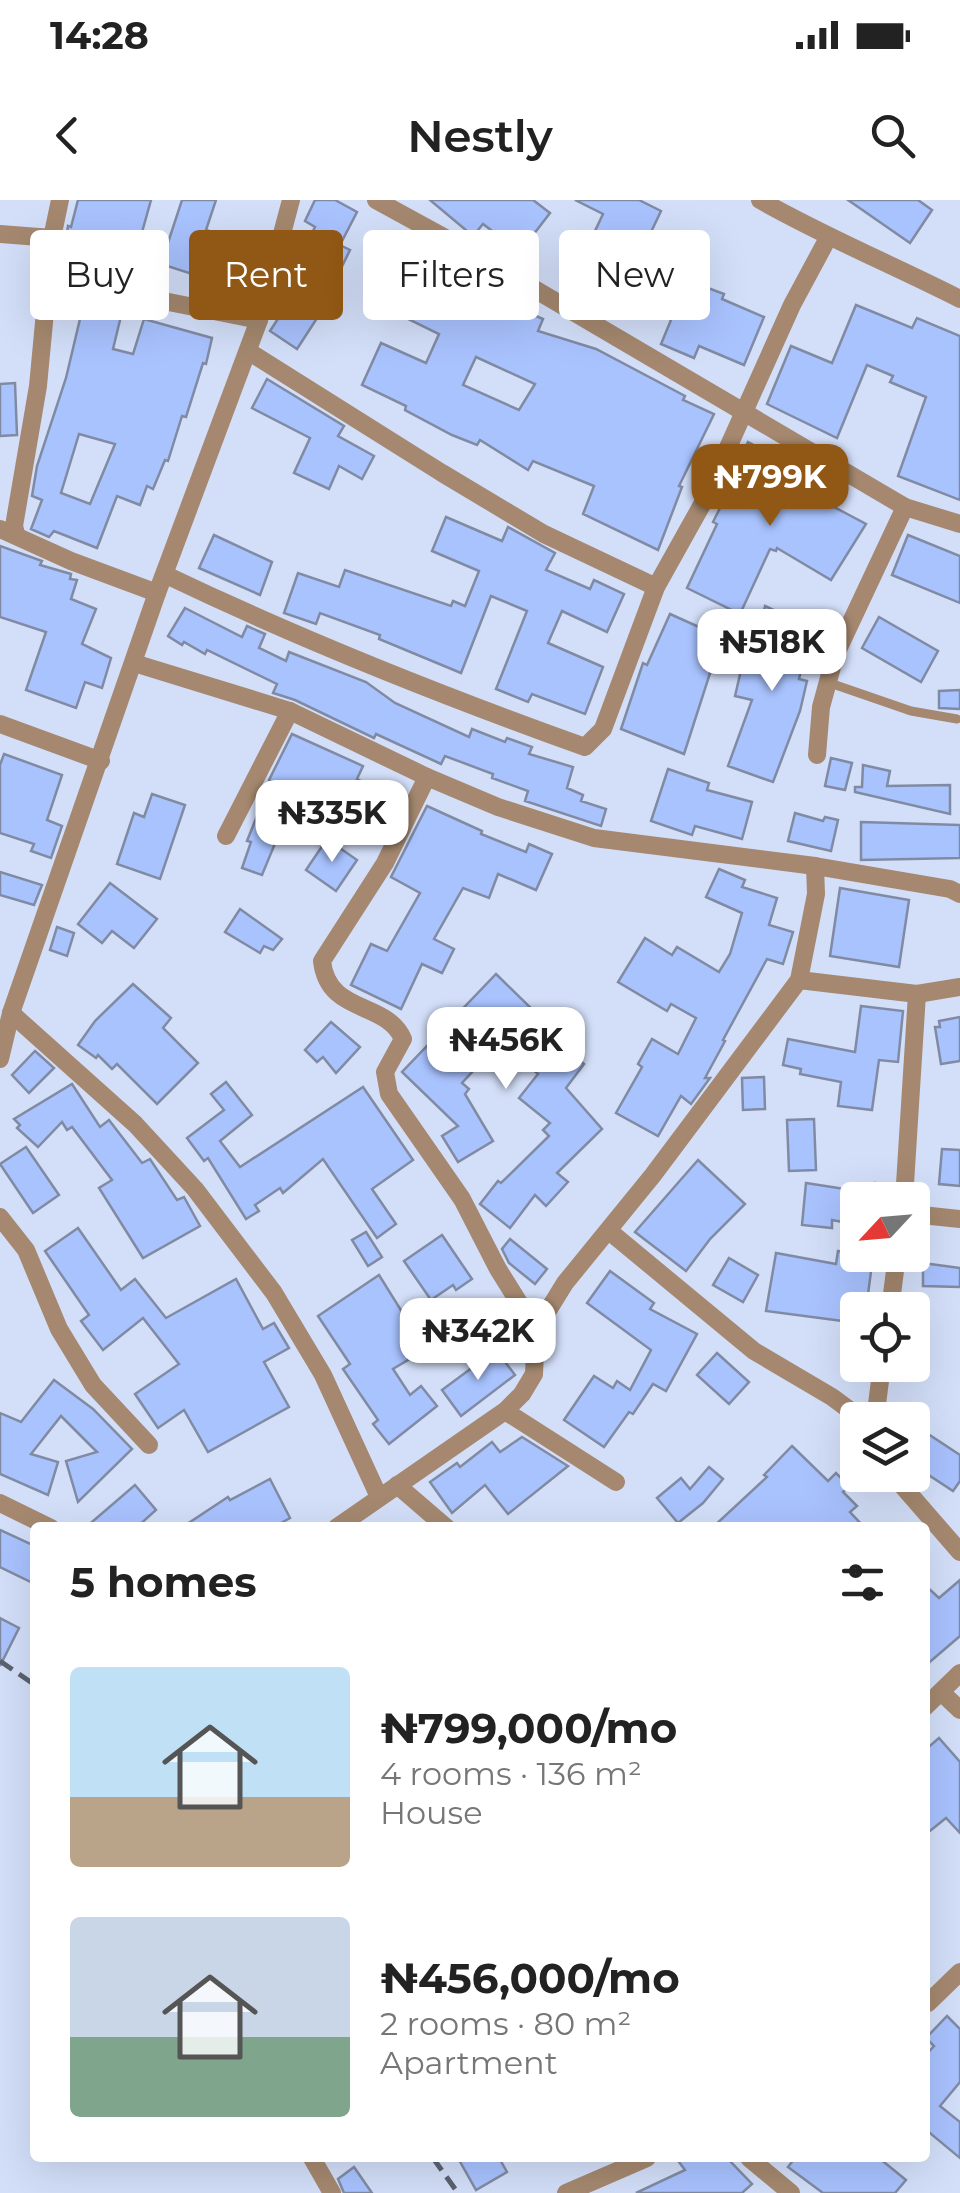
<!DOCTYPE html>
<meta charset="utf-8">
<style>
:root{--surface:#fff;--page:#f2f2f2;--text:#222;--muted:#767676;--accent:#915714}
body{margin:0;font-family:Montserrat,sans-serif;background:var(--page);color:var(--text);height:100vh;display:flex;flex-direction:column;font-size:38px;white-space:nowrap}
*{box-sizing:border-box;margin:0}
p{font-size:32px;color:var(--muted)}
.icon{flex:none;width:55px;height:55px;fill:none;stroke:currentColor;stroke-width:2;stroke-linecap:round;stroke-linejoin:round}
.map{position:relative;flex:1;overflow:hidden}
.panel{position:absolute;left:30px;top:1322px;width:900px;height:640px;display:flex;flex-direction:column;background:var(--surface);border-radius:10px;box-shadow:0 10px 40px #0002}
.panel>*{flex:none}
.hud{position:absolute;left:30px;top:30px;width:900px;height:90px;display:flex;gap:20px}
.needle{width:65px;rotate:244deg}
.controls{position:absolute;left:840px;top:982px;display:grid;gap:20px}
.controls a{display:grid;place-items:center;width:90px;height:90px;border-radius:10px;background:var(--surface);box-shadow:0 10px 40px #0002;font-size:50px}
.price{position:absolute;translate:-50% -85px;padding:0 22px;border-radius:20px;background:#fff;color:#222;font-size:32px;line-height:65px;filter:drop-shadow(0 2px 5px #0008)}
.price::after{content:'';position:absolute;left:50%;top:60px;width:30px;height:22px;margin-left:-15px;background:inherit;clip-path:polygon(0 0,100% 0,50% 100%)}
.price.on{background:var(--accent);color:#fff}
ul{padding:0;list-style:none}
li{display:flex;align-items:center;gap:30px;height:250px;padding:0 40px}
li span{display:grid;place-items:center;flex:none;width:280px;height:200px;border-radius:10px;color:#555}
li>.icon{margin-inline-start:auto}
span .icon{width:120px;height:120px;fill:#fffc;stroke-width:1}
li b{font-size:42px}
h2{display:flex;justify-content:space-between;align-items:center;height:120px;padding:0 40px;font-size:42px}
.tag{padding:0 35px;border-radius:10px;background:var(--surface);box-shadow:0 10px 40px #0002;font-size:35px;line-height:90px}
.tag.on{background:var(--accent);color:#fff}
.status{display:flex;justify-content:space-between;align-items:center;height:70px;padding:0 50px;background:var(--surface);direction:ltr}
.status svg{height:28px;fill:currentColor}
header{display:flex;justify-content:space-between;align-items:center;height:130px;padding:0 40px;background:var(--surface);font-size:45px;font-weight:600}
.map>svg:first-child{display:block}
.building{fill:#a9c3ff;stroke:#808ba3;stroke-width:2.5;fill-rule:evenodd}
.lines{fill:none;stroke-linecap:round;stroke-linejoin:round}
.lane{stroke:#a5886f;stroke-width:9}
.street{stroke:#a5886f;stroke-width:18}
.rail{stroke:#5b6170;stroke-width:5;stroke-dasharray:15 8;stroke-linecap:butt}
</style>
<div class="status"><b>14:28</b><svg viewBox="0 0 49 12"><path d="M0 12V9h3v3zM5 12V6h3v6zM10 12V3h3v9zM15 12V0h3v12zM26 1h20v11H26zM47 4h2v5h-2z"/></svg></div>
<header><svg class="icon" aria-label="back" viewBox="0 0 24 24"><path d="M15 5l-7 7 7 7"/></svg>Nestly<svg class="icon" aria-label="search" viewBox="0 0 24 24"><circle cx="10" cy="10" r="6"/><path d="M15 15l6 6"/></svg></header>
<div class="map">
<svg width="960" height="1993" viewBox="0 0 960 1993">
<rect width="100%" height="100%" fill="#d3dff9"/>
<g class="building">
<path d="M78 0H151L130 75 63 58 68 26 71 27Z"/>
<path d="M182 0H216L206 30 232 38 217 82 161 64Z"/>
<path d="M315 0H335L357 12 340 45 350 50 329 93 332 95 297 149 270 131 310 70 296 63 315 27 305 21Z"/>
<path d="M430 0H533L550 13 520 52 483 24 473 36Z"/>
<path d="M575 0H639L661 11 641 53 678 73 676 76 724 94 722 99 764 117 744 165 699 146 694 158 661 144 671 120 576 71 603 14Z"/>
<path d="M848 0H918L932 10 910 43Z"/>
<path d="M428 58 503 98 501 101 543 119 538 131 596 149 685 196 683 200 714 214 679 286 682 287 658 350 583 314 594 286 533 261 528 270 480 240 477 245 452 235 405 210 406 206 362 185 381 143 426 163 439 134 408 119 418 98 410 94ZM476 157 535 184 519 210 463 185Z"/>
<path d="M84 102 122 112 113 149 133 154 144 119 212 138 206 164 203 163 186 217 182 216 168 261 165 260 153 289 147 286 140 305 117 296 97 348 54 331 49 337 31 329 42 300 32 296 37 266 66 178ZM79 234 115 244 90 304 61 293Z"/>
<path d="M856 105 912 128 917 118 960 136V300L898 276 926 197 890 182 893 176 867 165 837 238 767 204 791 146 832 163Z"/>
<path d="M267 179 344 226 338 236 374 256 362 279 339 266 329 289 294 273 310 238 252 208Z"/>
<path d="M15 183 17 235 0 236V184Z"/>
<path d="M748 242 811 275 802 290 866 324 831 380 777 348 776 351 770 349 740 414 687 388 717 324 713 322 739 270 735 269Z"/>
<path d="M446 317 502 341 508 327 555 353 546 370 590 389 594 380 624 394 607 432 562 411 548 443 603 467 585 514 532 494 528 502 496 489 527 411 491 396 461 473 379 439 380 435 320 413 316 424 284 413 298 373 339 387 345 370 451 406 453 401 465 406 479 371 432 351Z"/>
<path d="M214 335 272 362 260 395 199 368Z"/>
<path d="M908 335 960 356V403L892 375Z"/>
<path d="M0 346 42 361 40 365 71 374 70 379 77 380 71 399 96 409 82 444 111 458 102 488 85 482 76 508 26 490 46 432 0 417Z"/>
<path d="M765 406 817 430 804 457 799 479 807 481 800 511 773 582 728 566 752 500 735 496 742 466 752 468Z"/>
<path d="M185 408 242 437 247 426 265 434 259 448 286 461 289 452 366 482 395 503 469 537 472 529 505 542 507 538 532 547 529 554 573 567 567 588 583 595 581 601 606 609 601 626 525 601 528 591 492 578 493 574 445 556 441 564 376 534 374 538 295 500 273 493 277 484 207 450 205 454 184 442 182 445 168 436Z"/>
<path d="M670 414 728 440 715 471 711 470 684 554 621 529 643 463 647 465Z"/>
<path d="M879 417 938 451 921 482 862 448Z"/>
<path d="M960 490V509L939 508V491Z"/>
<path d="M292 534 363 566 357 579 390 596 371 633 269 580Z"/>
<path d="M4 554 62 575 47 620 62 626 51 658 31 651 34 644 0 633V565Z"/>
<path d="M831 558 852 563 845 590 825 586Z"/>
<path d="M863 565 890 571 887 586 950 585V614L855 592V587H862Z"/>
<path d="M668 569 709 583 707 590 752 602 742 639 695 626 692 635 651 621Z"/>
<path d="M152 594 185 605 160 679 117 664 134 613 144 617Z"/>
<path d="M265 596 288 612 262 675 242 668 251 642 247 641Z"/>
<path d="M427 606 482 631 481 634 526 652 529 644 552 654 536 690 498 674 489 698 463 688 434 739 454 749 442 773 422 764 401 809 351 785 371 744 387 751 420 693 391 677Z"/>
<path d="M795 613 823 621 825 617 838 620 831 651 788 641Z"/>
<path d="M861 622 960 625V658L861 660Z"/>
<path d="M327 639 357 660 336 691 306 670Z"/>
<path d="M719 669 745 680 742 687 777 698 769 725 793 732 783 764 767 759 723 840 725 841 705 878H710L691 904 681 896 658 936 616 913 642 867 638 864 652 839 678 854 696 818 671 804 667 811 618 782 645 738 672 755 677 747 719 772 730 754 742 713 706 697Z"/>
<path d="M0 672 42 685 34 705 0 695Z"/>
<path d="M110 683 157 719 134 748 112 731 102 743 78 724Z"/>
<path d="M840 688 909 700 899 767 830 756Z"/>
<path d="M240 709 282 739 273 750 264 746 260 753 225 732Z"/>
<path d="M57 727 74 733 67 756 50 750Z"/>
<path d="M496 774 536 813 532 817 556 842 584 864 566 888 602 929 557 973 568 982 546 1006 535 995 510 1028 480 1004 498 981 501 983 549 936 543 930 550 923 519 898 538 874 513 852 499 866 488 855 462 883 469 889 465 894 493 941 458 962 442 936 458 926 402 872Z"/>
<path d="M133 784 171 818 163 828 198 863 157 904 117 864 112 869 98 855 96 858 78 845 95 821Z"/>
<path d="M861 806 903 811 898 862 879 860 872 910 838 906 841 882 800 874 801 869 783 865 788 839 855 852Z"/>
<path d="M960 817V861L941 864 935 827H940L939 821Z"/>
<path d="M331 822 360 847 336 873 323 857 317 862 305 850Z"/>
<path d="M35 851 54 868 29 893 12 875Z"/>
<path d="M764 877 765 909 743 910 742 878Z"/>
<path d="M226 882 252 915 220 941 240 967 363 887 413 960 372 989 396 1024 377 1038 323 959 283 993 280 988 255 1005 259 1011 246 1019 208 958 204 961 187 938 224 910 211 894Z"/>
<path d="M72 884 100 927 109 920 142 963 150 959 177 1000 184 997 200 1026 143 1058 99 988 112 980 72 927 67 930 62 922 38 947 17 928 20 925 14 919Z"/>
<path d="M814 919 816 970 789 971 787 920Z"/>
<path d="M26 947 59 995 33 1013 0 964Z"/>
<path d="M942 949 960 950V986L939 984Z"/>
<path d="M698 960 745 1004 710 1039 686 1071 635 1032Z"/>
<path d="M806 983 858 991V1025L832 1020V1028L802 1025Z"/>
<path d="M875 983 892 985V1000H873Z"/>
<path d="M78 1028 121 1090 135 1079 166 1118 236 1079 263 1129 274 1123 289 1148 264 1162 289 1207 208 1252 184 1210 158 1228 135 1194 179 1164 143 1118 103 1150 81 1121 89 1115 45 1051Z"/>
<path d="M366 1032 382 1057 368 1066 352 1040Z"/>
<path d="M442 1035 472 1079 456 1090 453 1085 431 1100 404 1061Z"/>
<path d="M510 1039 547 1069 535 1084 509 1063 502 1049Z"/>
<path d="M838 1051 873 1056 866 1110H858V1123L766 1111 776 1053 836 1064Z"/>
<path d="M729 1058 758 1075 743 1102 713 1085Z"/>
<path d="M923 1063 960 1068V1087L923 1086Z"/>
<path d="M610 1071 654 1103 650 1109 697 1134 666 1191 653 1184 633 1214 629 1212 604 1247 564 1220 594 1176 613 1188 617 1181 630 1190 651 1150 587 1103Z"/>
<path d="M379 1075 407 1120 433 1109 445 1138 393 1169 410 1195 421 1186 437 1206 389 1244 373 1224 378 1220 343 1169 350 1164 318 1116Z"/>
<path d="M496 1150 515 1175 461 1216 442 1190Z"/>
<path d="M717 1153 749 1182 729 1204 697 1175Z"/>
<path d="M54 1180 93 1209 132 1249 78 1302 66 1261 97 1252 61 1216 31 1254 58 1262 48 1295 0 1274V1213L21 1222Z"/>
<path d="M919 1228 960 1255V1281L953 1291 912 1264V1238Z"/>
<path d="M522 1237 568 1266 508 1314 485 1285 452 1313 430 1282 457 1263 460 1267 492 1242 500 1252Z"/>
<path d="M792 1246 828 1281 836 1273 849 1286 843 1292 857 1306 850 1312 865 1328H712L767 1277 764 1275Z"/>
<path d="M709 1267 723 1279 703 1303 678 1323 657 1298 681 1278 690 1289Z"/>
<path d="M270 1279 290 1318 272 1328H181L228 1297 230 1300Z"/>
<path d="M135 1285 156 1310 136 1328H85Z"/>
<path d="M0 1330 35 1346V1384L0 1367Z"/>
<path d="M960 1380V1436L925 1466V1385L939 1398Z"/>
<path d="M0 1418 19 1428 0 1466Z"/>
<path d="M939 1538 960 1562V1633L946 1618 925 1635V1550Z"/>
<path d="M947 1816 960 1829V1882L940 1906 960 1922V1958L925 1929V1856L934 1846 926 1838Z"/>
<path d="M458 1958H499L507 1972 476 1990Z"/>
<path d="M676 1958H727L752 1984 742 1993H636L685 1970Z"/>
<path d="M795 1958H879L906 1980 895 1993H823L788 1967Z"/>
<path d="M354 1967 372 1993H344L338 1979Z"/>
</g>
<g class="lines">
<path class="lane" d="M827 482 911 511 957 519"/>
<g class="street">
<path d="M376 0 480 57 905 307 960 324"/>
<path d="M760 0C825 37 893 65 960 99"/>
<path d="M0 34 52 38"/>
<path d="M48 78 259 120"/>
<path d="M248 151 442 273 544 334 656 387"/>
<path d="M0 329 71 361 157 393"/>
<path d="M16 334 14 326 38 186 52 38 60 0"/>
<path d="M166 375C304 441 440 495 585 547L603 529 656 387 704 301 792 105 828 38"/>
<path d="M134 463 290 511 427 577 498 607 594 638 815 666 950 689 960 694"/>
<path d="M0 524 101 561"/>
<path d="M817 555 821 507 835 456 905 307"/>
<path d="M427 577 385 663 322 761C328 815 386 800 403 839L385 872 389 894 462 999 498 1069 536 1130"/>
<path d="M226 636 290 511"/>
<path d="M799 780 917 794 960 787"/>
<path d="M11 813 135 924 195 989 274 1093 323 1175 379 1297"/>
<path d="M0 859 11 813 157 393 259 120 291 0"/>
<path d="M904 1000 917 794"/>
<path d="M912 1014 960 1019"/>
<path d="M0 1017 26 1050 59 1129 93 1185 149 1245"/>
<path d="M609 1031 754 1151 832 1197 863 1220"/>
<path d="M890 1110 897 1055"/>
<path d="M505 1211 616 1282"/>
<path d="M875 1220 882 1165"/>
<path d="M893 1275 960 1352"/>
<path d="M397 1285 447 1328"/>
<path d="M0 1303 51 1328"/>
<path d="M336 1328 505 1211 522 1194 534 1174 536 1130 565 1083 653 975 799 780 816 694 815 666"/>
<path d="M941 1492 960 1510"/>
<path d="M925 1507 960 1473"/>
<path d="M928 1803 960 1772"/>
<path d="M312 1958 332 1993"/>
<path d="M749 1958 791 1993"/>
<path d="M566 1993 647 1958"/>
</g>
<g class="rail">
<path d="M0 1461 35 1485"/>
<path d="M433 1958 458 1993"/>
</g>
</g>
</svg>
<div class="controls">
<a><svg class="needle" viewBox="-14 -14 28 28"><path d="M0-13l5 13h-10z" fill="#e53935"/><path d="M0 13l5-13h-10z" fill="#767676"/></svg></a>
<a><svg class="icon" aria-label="locate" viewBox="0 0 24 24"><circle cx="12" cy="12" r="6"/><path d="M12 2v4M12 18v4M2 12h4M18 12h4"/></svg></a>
<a><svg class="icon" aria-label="layers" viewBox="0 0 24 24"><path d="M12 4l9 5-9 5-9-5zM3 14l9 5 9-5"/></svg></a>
</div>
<b class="price on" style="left:770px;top:329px">₦799K</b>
<b class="price" style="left:772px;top:494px">₦518K</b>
<b class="price" style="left:332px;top:665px">₦335K</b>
<b class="price" style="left:506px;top:892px">₦456K</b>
<b class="price" style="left:478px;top:1183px">₦342K</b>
<div class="hud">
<a class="tag">Buy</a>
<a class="tag on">Rent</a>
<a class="tag">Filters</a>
<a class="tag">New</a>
</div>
<section class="panel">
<h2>5 homes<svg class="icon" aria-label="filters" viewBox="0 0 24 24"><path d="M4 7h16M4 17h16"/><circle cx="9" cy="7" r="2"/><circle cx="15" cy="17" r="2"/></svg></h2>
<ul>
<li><span style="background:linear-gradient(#bfe0f5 65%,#b9a48a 0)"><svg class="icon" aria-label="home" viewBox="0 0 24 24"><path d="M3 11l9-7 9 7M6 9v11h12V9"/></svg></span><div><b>₦799,000/mo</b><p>4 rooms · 136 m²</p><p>House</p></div></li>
<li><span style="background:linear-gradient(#c9d6e8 60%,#7fa58c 0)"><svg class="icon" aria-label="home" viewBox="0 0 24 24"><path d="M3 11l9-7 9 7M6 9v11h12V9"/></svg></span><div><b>₦456,000/mo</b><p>2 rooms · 80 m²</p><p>Apartment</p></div></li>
</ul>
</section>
</div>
